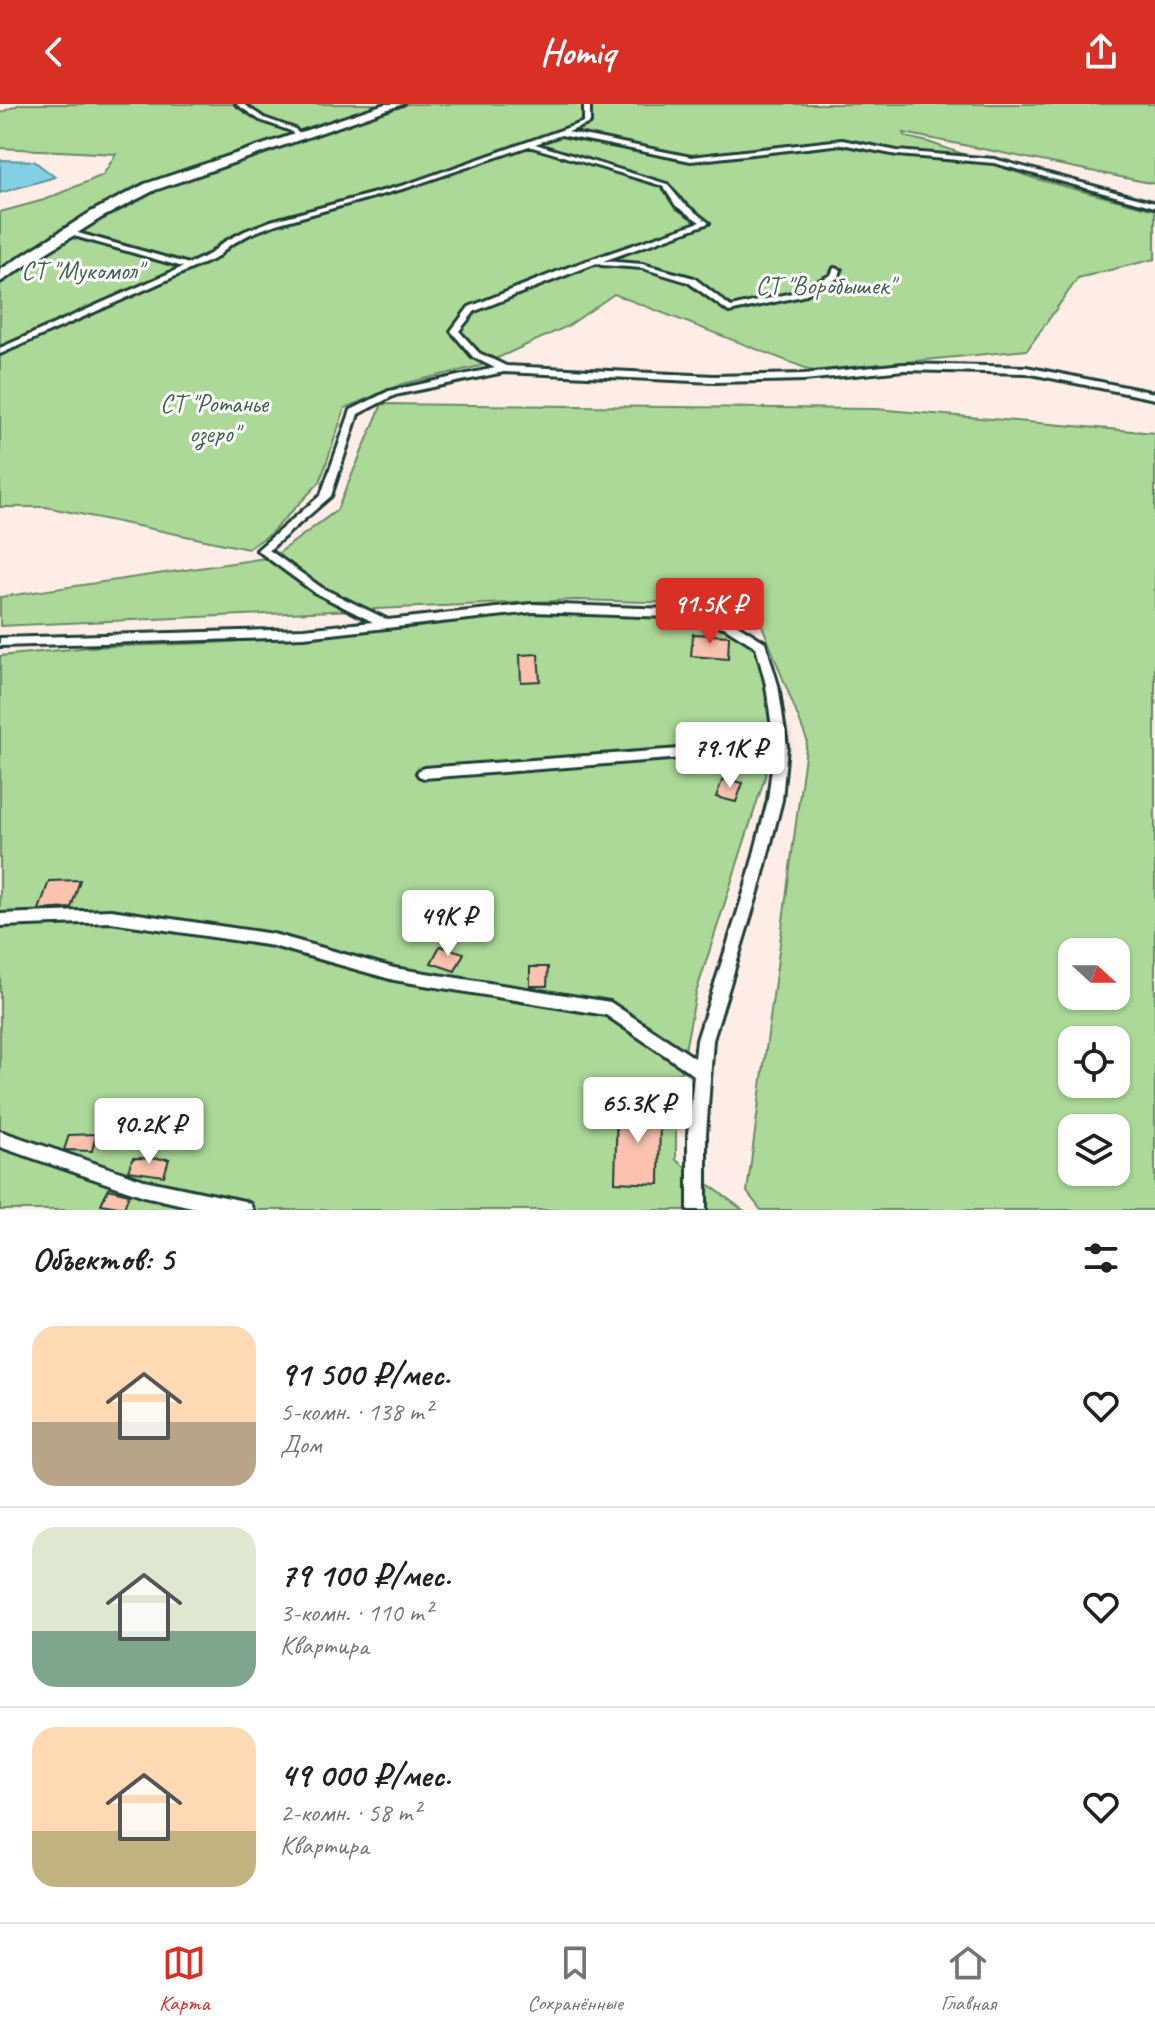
<!DOCTYPE html>
<html lang="ru">
<meta charset="utf-8">
<style>
:root{--surface:#fff;--page:#f6f6f6;--text:#202124;--muted:#757577;--line:#e0e0e0;--accent:#d93025}
body{margin:0;font-family:Caveat,sans-serif;background:var(--page);color:var(--text);height:100vh;display:flex;flex-direction:column;font-size:30px;white-space:nowrap}
*{box-sizing:border-box;margin:0}
p{font-size:26px;color:var(--muted)}
.icon{flex:none;width:44px;height:44px;fill:none;stroke:currentColor;stroke-width:2;stroke-linecap:round;stroke-linejoin:round}
.map{position:relative;height:1106px;overflow:hidden}
.drawer{display:flex;flex-direction:column;background:var(--surface);flex:1}
.drawer>*{flex:none}
.needle{width:52px;rotate:111deg}
.tools{position:absolute;left:1058px;top:834px;display:grid;gap:16px}
.tools a{display:grid;place-items:center;width:72px;height:72px;border-radius:16px;background:var(--surface);box-shadow:0 2px 6px #0004;font-size:40px}
.price{position:absolute;translate:-50% -68px;padding:0 18px;border-radius:8px;background:#fff;color:#222;font-size:26px;line-height:52px;filter:drop-shadow(0 2px 4px #0008)}
.price::after{content:'';position:absolute;left:50%;top:48px;width:24px;height:18px;margin-left:-12px;background:inherit;clip-path:polygon(0 0,100% 0,50% 100%)}
.price.current{background:var(--accent);color:#fff}
ul{padding:0;list-style:none}
li{display:flex;align-items:center;gap:24px;height:200px;padding:0 32px}
li+li{border-top:2px solid var(--line)}
li span{display:grid;place-items:center;flex:none;width:224px;height:160px;border-radius:24px;color:#555}
li>.icon{margin-inline-start:auto}
span .icon{width:96px;height:96px;fill:#fffc;stroke-width:1}
li b{font-size:34px}
h2{display:flex;justify-content:space-between;align-items:center;height:96px;padding:0 32px;font-size:34px}
header{display:flex;justify-content:space-between;align-items:center;height:104px;padding:0 32px;background:var(--accent);color:#fff;font-size:36px;font-weight:600}
.tabs{display:flex;justify-content:space-around;align-items:center;height:112px;border-top:2px solid var(--line);background:var(--surface);font-size:22px;color:var(--muted)}
.tabs a{display:grid;justify-items:center;gap:4px}
.tabs .current{color:var(--accent)}
.map>svg:first-child{display:block}
.green{fill:#acd998;stroke:#668b66;stroke-width:2;fill-rule:evenodd}
.water{fill:#83cfe3;stroke:#5b959d;stroke-width:2}
.building{fill:#fbc3af;stroke:#1f3d34;stroke-width:2}
.lines{fill:none;stroke-linecap:round;stroke-linejoin:round}
.service-casing{stroke:#1f3d34;stroke-width:6}
.minor-casing{stroke:#1f3d34;stroke-width:6}
.service{fill:#fff;fill-rule:evenodd}
.minor{fill:#fff;fill-rule:evenodd}
.labels{text-anchor:middle;dominant-baseline:central;stroke-width:6;stroke-linejoin:round;paint-order:stroke}
.far-park-label{font-size:26px;fill:#42644d;stroke:#fff}
</style>
<header><svg class="icon" aria-label="back" viewBox="0 0 24 24"><path d="M15 5l-7 7 7 7"/></svg>Homiq<svg class="icon" aria-label="share" viewBox="0 0 24 24"><path d="M12 15V3M7 8l5-5 5 5M5 13v7h14v-7"/></svg></header>
<div class="map">
<svg width="1155" height="1106" viewBox="0 0 1155 1106">
<rect width="100%" height="100%" fill="#feede7"/>
<filter id="ink" filterUnits="userSpaceOnUse"><feTurbulence type="fractalNoise" baseFrequency=".0125" numOctaves="2"/><feDisplacementMap in="SourceGraphic" scale="16" xChannelSelector="R" yChannelSelector="G"/><feConvolveMatrix kernelMatrix="1 2 1 2 8 2 1 2 1" color-interpolation-filters="sRGB"/></filter>
<g filter="url(#ink)">
<g class="green">
<path d="M20 0H1155V80L904 29 906 33 928 38 1036 75 1155 106V155L1078 174 1027 246 813 267 614 190 568 222 480 262 402 280 345 304 320 378 270 430 248 445 46 403H0V108L44 96 103 71 116 50 0 44V9Z"/>
<path d="M382 300 876 305 1155 329V1106H761L747 1088 807 636 754 501 575 496 0 522V493L273 453 337 406ZM1072 848H1116V892H1072ZM1072 936H1116V980H1072ZM1072 1024H1116V1068H1072Z"/>
<path d="M518 509C568 511 719 504 751 541 762 553 771 619 770 636 770 648 767 661 765 673L696 889 676 993V1056L743 1106H0V552L91 543 214 539 419 523Z"/>
</g>
<path class="water" d="M0 56 34 57 55 73 0 89Z"/>
<g class="building">
<path d="M693 530 729 532 728 555 691 552Z"/>
<path d="M538 550 540 577 521 578 520 551Z"/>
<path d="M723 675 743 679 736 698 716 693Z"/>
<path d="M80 776 71 804 39 806 49 777Z"/>
<path d="M440 842 464 849 455 867 431 859Z"/>
<path d="M530 863H548L547 882H530Z"/>
<path d="M617 1003 660 1004 659 1080 615 1078Z"/>
<path d="M96 1030 92 1047 64 1046 69 1031Z"/>
<path d="M133 1054 169 1055 164 1072 128 1067Z"/>
<path d="M108 1085 129 1090 124 1104 101 1100Z"/>
</g>
<g class="lines">
<defs>
<g id="service">
<path d="M236 0H243L264 14 295 25 301 33 296 34 291 27 260 16Z"/>
<path d="M584 0H590V19L568 28 691 53 842 36 897 47 994 55 1155 99V103L994 59 897 51 842 40 691 57 561 31 535 40 667 80 682 98 709 119 603 157 642 160 694 174 731 203 796 188 831 171 834 164 841 166 838 174 802 192 729 208 688 178 642 164 601 161 597 159 475 207 459 227 479 249 506 262 714 272 804 270 904 260 1026 263 1155 289V295L1026 269 904 266 804 276 714 278 504 268 395 291 358 310 331 392 269 446 322 484 388 516 533 500 669 505 731 517 765 538 778 581 787 642 782 696 759 785 713 936 706 1030V1106H688V1030L694 971 606 911 394 876 273 842 111 818 0 822V810L111 806 273 830 394 864 610 898 695 954 697 936 745 785 768 696 774 647 424 674 419 672 417 669 419 666 424 664 774 638 766 581 756 543 724 523 669 513 533 508 304 533 0 542V534L304 525 373 518 314 488 257 446 321 391 351 306 389 287 495 264 473 253 451 227 469 203 569 163 700 118 676 102 663 82 529 42 409 83 276 120 250 130 230 141 216 154 0 250V244L183 163 67 130V126L189 160 210 150 224 138 245 127 271 117 405 81 584 18Z"/>
<path d="M0 1027 144 1076 244 1097 250 1100 253 1106H205L144 1092 0 1043Z"/>
</g>
<path id="minor" d="M385 0H403L155 86 101 114 0 178V166L91 108 145 80Z"/>
</defs>
<use href="#service" class="service-casing"/>
<use href="#minor" class="minor-casing"/>
<use href="#service" class="service"/>
<use href="#minor" class="minor"/>
</g>
</g>
<g class="labels">
<g class="far-park-label">
<text x="82" y="166">СТ "Мукомол"</text>
<text x="825" y="181">СТ "Воробышек"</text>
<text x="214" y="299">СТ "Ротанье<tspan x="214" dy="30">озеро"</tspan></text>
</g>
</g>
</svg>
<div class="tools">
<a><svg class="needle" viewBox="-14 -14 28 28"><path d="M0-13l5 13h-10z" fill="#e53935"/><path d="M0 13l5-13h-10z" fill="#757577"/></svg></a>
<a><svg class="icon" aria-label="locate" viewBox="0 0 24 24"><circle cx="12" cy="12" r="6"/><path d="M12 2v4M12 18v4M2 12h4M18 12h4"/></svg></a>
<a><svg class="icon" aria-label="layers" viewBox="0 0 24 24"><path d="M12 4l9 5-9 5-9-5zM3 14l9 5 9-5"/></svg></a>
</div>
<b class="price current" style="left:710px;top:542px">91.5K ₽</b>
<b class="price" style="left:730px;top:686px">79.1K ₽</b>
<b class="price" style="left:448px;top:854px">49K ₽</b>
<b class="price" style="left:638px;top:1041px">65.3K ₽</b>
<b class="price" style="left:149px;top:1062px">90.2K ₽</b>
</div>
<section class="drawer">
<h2>Объектов: 5<svg class="icon" aria-label="filters" viewBox="0 0 24 24"><path d="M4 7h16M4 17h16"/><circle cx="9" cy="7" r="2"/><circle cx="15" cy="17" r="2"/></svg></h2>
<ul>
<li><span style="background:linear-gradient(#ffd9b3 60%,#b9a48a 0)"><svg class="icon" aria-label="home" viewBox="0 0 24 24"><path d="M3 11l9-7 9 7M6 9v11h12V9"/></svg></span><div><b>91 500 ₽/мес.</b><p>5-комн. · 138 m²</p><p>Дом</p></div><svg class="icon" aria-label="heart" viewBox="0 0 24 24"><path d="M12 20l-8-8c-3-5 5-10 8-4 3-6 11-1 8 4z"/></svg></li>
<li><span style="background:linear-gradient(#dfe7d0 65%,#7fa58c 0)"><svg class="icon" aria-label="home" viewBox="0 0 24 24"><path d="M3 11l9-7 9 7M6 9v11h12V9"/></svg></span><div><b>79 100 ₽/мес.</b><p>3-комн. · 110 m²</p><p>Квартира</p></div><svg class="icon" aria-label="heart" viewBox="0 0 24 24"><path d="M12 20l-8-8c-3-5 5-10 8-4 3-6 11-1 8 4z"/></svg></li>
<li><span style="background:linear-gradient(#ffd9b3 65%,#c2b280 0)"><svg class="icon" aria-label="home" viewBox="0 0 24 24"><path d="M3 11l9-7 9 7M6 9v11h12V9"/></svg></span><div><b>49 000 ₽/мес.</b><p>2-комн. · 58 m²</p><p>Квартира</p></div><svg class="icon" aria-label="heart" viewBox="0 0 24 24"><path d="M12 20l-8-8c-3-5 5-10 8-4 3-6 11-1 8 4z"/></svg></li>
</ul>
</section>
<nav class="tabs">
<a class="current"><svg class="icon" aria-label="map" viewBox="0 0 24 24"><path d="M3 6l6-2 6 2 6-2v14l-6 2-6-2-6 2zM9 4v14M15 6v14"/></svg>Карта</a>
<a><svg class="icon" aria-label="saved" viewBox="0 0 24 24"><path d="M7 4h10v16l-5-4-5 4z"/></svg>Сохранённые</a>
<a><svg class="icon" aria-label="home" viewBox="0 0 24 24"><path d="M3 11l9-7 9 7M6 9v11h12V9"/></svg>Главная</a>
</nav>
